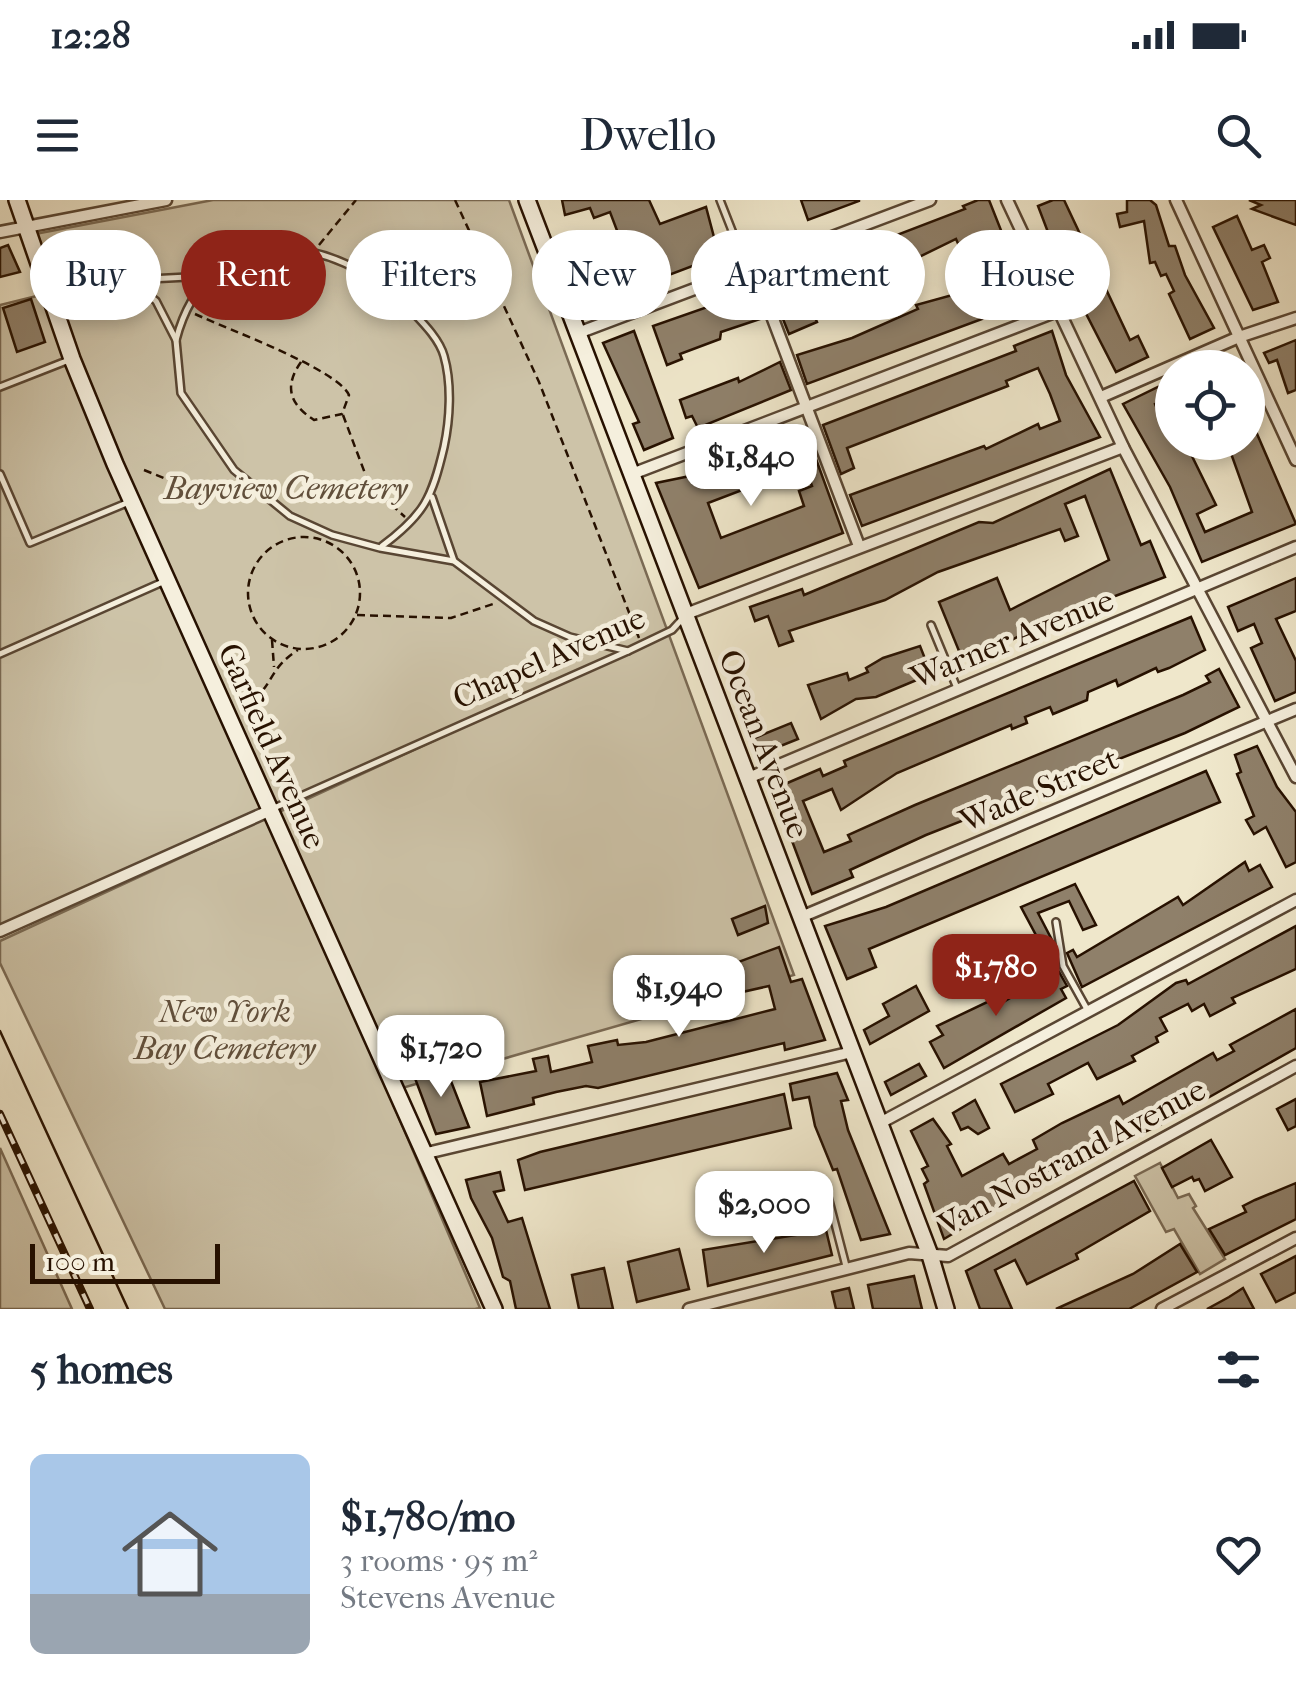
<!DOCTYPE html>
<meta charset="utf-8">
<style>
:root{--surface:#fff;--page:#f2f2f3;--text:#1f2937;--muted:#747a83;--line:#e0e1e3;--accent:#8f2418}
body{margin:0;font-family:"IM FELL French Canon",serif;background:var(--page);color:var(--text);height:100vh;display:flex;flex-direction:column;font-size:38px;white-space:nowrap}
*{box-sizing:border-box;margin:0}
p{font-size:32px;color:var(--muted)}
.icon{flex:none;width:55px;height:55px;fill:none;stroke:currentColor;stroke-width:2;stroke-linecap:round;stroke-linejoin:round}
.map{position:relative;height:1109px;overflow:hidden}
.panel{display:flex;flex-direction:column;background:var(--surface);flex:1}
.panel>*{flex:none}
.guide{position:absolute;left:30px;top:30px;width:1238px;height:90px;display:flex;gap:20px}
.fabs{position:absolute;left:1155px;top:150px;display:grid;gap:20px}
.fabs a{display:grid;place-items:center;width:110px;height:110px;border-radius:50%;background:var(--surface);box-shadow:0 5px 15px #0003;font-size:50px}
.scale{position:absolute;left:30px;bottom:25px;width:190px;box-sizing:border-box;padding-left:10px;border:5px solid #271100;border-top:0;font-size:28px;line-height:35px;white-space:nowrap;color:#271100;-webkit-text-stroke:8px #f5efdd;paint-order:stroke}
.price{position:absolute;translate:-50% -85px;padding:0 22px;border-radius:20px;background:#fff;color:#222;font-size:32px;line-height:65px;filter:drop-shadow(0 2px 5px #0008)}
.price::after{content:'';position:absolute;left:50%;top:60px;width:30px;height:22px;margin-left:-15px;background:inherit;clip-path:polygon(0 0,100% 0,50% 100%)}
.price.active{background:var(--accent);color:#fff}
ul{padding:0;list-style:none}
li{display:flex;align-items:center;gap:30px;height:250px;padding:0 30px}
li+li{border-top:2px solid var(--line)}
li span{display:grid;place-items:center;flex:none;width:280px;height:200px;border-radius:15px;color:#555}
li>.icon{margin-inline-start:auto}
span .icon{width:120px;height:120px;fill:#fffc;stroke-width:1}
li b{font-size:42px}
h2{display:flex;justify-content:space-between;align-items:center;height:120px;padding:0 30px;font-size:42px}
.tag{padding:0 35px;border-radius:45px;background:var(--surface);box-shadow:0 5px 15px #0003;font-size:35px;line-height:90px}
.tag.active{background:var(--accent);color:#fff}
.status{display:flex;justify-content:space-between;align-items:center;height:70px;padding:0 50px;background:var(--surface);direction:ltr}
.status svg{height:28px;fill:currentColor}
header{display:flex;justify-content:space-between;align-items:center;height:130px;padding:0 30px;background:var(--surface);font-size:45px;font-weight:600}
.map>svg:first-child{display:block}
.green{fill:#cdc3a8;stroke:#7a6a54;stroke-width:2.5}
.building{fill:#8f806a;stroke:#271100;stroke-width:2.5;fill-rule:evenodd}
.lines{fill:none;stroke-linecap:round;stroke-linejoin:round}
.lane-casing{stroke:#594633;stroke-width:10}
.street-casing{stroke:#594633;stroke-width:15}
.secondary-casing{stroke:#271100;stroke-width:20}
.path{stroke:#271100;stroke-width:2.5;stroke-dasharray:8 5;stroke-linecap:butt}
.lane{stroke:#f5efdd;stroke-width:5}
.street{stroke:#f5efdd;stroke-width:10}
.secondary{stroke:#f5efdd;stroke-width:15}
.tram{stroke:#271100;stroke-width:2.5}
.rail-casing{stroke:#271100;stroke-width:8}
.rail{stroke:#f5efdd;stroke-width:4;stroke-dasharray:11;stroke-linecap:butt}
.labels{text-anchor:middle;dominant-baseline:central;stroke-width:9;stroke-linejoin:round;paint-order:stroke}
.park-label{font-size:32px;font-style:italic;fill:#614f3b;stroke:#f5efdd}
.street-label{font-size:32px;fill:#271100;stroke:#f5efdd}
</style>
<div class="status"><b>12:28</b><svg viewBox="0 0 49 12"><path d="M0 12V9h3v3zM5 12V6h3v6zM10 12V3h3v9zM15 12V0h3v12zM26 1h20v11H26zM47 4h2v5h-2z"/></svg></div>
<header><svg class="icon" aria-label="menu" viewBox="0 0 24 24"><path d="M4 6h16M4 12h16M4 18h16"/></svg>Dwello<svg class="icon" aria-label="search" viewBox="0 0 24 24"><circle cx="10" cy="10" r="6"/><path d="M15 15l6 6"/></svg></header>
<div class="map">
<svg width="1296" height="1109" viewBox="0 0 1296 1109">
<rect width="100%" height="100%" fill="#efe7cb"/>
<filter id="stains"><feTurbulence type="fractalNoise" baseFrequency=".002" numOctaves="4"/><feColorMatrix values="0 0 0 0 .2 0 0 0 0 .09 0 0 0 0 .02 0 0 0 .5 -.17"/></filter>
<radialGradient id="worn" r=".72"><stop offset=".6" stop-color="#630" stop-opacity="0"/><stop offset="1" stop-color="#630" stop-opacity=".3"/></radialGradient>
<g class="green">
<path d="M213 0H509L794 775 388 892 480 1108 475 1109H165L0 763V741L574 476 0 726V105L53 92 35 34Z"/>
<path d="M0 948 72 1109H0Z"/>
<path d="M1160 963 1178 998 1189 994 1196 1006 1193 1008 1225 1059 1200 1074 1174 1029 1166 1032 1135 976Z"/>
</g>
<g class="building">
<path d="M562 0H649L660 24 706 7 719 56 595 103 574 59 621 41 610 12 594 18 590 8 565 15Z"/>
<path d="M801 0H859V1L808 20Z"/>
<path d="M978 0H989L1025 91 1029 89 1034 102 1003 114 982 42 960 48 956 39 884 74 820 97 821 101 810 105 817 122 789 134 769 84 965 9 963 6Z"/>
<path d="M1053 0H1064L1130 140 1138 136 1148 157 1116 172 1059 61 1038 6Z"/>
<path d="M1127 0H1150L1156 5 1169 46H1175L1185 75 1214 128 1190 139 1169 94 1174 91 1166 74 1161 76 1155 62 1150 63 1144 21 1120 27 1117 14 1127 12Z"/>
<path d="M1249 0H1296V25L1252 9 1261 5Z"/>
<path d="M1237 16 1252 50 1264 45 1270 58 1262 62 1278 102 1253 110 1213 27Z"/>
<path d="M8 45 20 72 0 77V48Z"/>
<path d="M753 91 763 118 721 132 720 139 680 154 682 159 667 165 653 126Z"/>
<path d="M956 94 958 100 973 94 982 119 807 184 797 155 852 138 918 109 916 105Z"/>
<path d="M31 99 45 142 17 152 3 108Z"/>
<path d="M634 131 673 238 644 250 633 224 639 222 603 143Z"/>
<path d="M1052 131 1066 175 1100 237 862 326 850 295 984 246 986 249 1038 224 1040 229 1060 221 1050 194 1038 168 1006 181 1008 186 847 248 854 268 841 274 823 225 1016 151 1014 146Z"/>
<path d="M1296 140V190L1288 193 1277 160 1269 163 1264 153Z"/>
<path d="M780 162 791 190 698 228 692 216 686 218 680 200 738 178 739 182Z"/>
<path d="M1158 187 1164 199 1155 204 1172 242H1185L1216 305 1197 314 1205 332 1252 312 1228 245 1248 242V213L1296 324 1202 362 1170 287 1123 204Z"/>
<path d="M805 229 843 333 699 388 656 283 690 276ZM805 266 812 286 799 291 804 306 721 338 708 303Z"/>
<path d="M1110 269 1141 345 1150 341 1165 377 1042 424 1004 444 1002 440 965 455 959 451 939 402 997 378 1010 410 1109 360 1085 296 1065 304 1078 336 1065 341 1060 329 938 372 885 400 789 431 793 441 779 446 768 416 755 421 750 407 802 389 804 395 979 322 993 323Z"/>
<path d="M1296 378V411L1276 419 1296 461V492L1275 501 1251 448 1262 443 1254 424 1238 431 1228 407Z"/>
<path d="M1191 417 1205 450 1169 468 1158 472 1156 468 1118 486 1116 480 1088 492 1087 500 1053 514 1050 507 1025 517 1027 523 1012 529 1011 525 897 573 841 610 832 589 803 601 824 652 851 641 848 635 915 605 1183 495 1210 482 1206 476 1219 469 1239 507 1185 533 926 635 850 670 853 677 812 694 783 617 797 612 785 584 820 569 823 576 846 566 844 561Z"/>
<path d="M920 446 931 474 876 497 856 499 821 519 808 485 847 473 849 480 868 472 866 468 883 458Z"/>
<path d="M791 523 798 539 758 555 752 539Z"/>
<path d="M1257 546 1277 587 1296 612V662L1286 667 1266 627 1254 634 1246 620 1254 616 1237 574 1241 572 1235 555Z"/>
<path d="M1206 571 1220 602 869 749 876 767 847 779 825 726 886 707Z"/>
<path d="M1245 662 1249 671 1260 665 1272 687 1082 787 1067 753 1073 750 1077 757 1178 697 1183 705Z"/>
<path d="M1075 684 1096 725 1083 730 1069 701 1038 713 1053 742 1054 746 1045 752 1021 707Z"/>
<path d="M765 706 768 723 738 735 732 719Z"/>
<path d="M1296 726V769L1232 798 1235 803 1210 816 1204 804 1192 811 1188 804 1160 818 1167 831 1156 837 1158 842 1132 856 1135 861 1097 879 1088 863 1048 884 1053 894 1015 912 1001 884 1118 825 1176 783 1186 780 1188 784Z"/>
<path d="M779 747 791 782 802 779 825 840 785 850 784 843 598 888 586 886 556 892 533 898 534 904 487 916 480 882 536 871 533 859 548 856 551 872 592 862 588 846 617 840 618 845 646 842 775 809 769 786 720 797 714 771Z"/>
<path d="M1058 770 1067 786 1061 789 1066 798 944 868 930 842 943 835 937 826 1002 795 1005 801Z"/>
<path d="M916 786 929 811 870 844 864 830 889 816 883 804Z"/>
<path d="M1296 809V848L1160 925 1051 975 944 1039 924 984 928 981 922 969 928 966 911 931 933 919 951 944 947 946 962 976 1003 954 1009 964 1037 949 1033 940 1062 923 1119 896 1123 904 1213 853 1217 860 1234 851 1230 845Z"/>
<path d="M919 864 926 876 891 895 885 882Z"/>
<path d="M445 866 469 927 436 934 413 873Z"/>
<path d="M837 873 848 900 841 901 848 930 890 1034 861 1040 837 969 833 970 815 926 809 897 793 900 790 884Z"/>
<path d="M784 894 791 928 525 990 518 960 540 952Z"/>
<path d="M1296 899V926L1288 930 1277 909Z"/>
<path d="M975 900 989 928 978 934 968 927 961 930 953 913Z"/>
<path d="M1211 940 1232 977 1205 991 1199 979 1194 981 1192 977 1172 987 1162 968Z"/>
<path d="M500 972 504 990 494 992 508 1022 522 1018 550 1109H516L510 1081 503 1077 492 1038 471 998 466 980Z"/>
<path d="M1134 981 1150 1011 1076 1054 1078 1059 1027 1084 1015 1060 995 1070 1012 1109H980L966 1071Z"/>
<path d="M1296 983V1019L1225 1055 1209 1029 1246 1012 1243 1006 1255 1000Z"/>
<path d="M826 1030 832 1055 708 1086 703 1050Z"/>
<path d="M1180 1044 1197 1072 1129 1109H1056L1133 1074Z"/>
<path d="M679 1049 689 1089 637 1102 628 1062Z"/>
<path d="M1296 1056V1092L1276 1102 1261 1074Z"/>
<path d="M604 1068 613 1109H579L572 1075Z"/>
<path d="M914 1076 922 1109H873L868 1085Z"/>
<path d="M849 1088 854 1109H836L832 1092Z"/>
<path d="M1243 1088 1254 1109H1207L1229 1097Z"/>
</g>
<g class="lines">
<defs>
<g id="lane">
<path d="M720 0 740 51 751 64"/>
<path d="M43 72 92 73 129 80 156 101 176 140 181 193 234 270 290 316 332 335 380 348 454 361 534 421 570 437 628 451"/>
<path d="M130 80 207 76"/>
<path d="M176 140C208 17 333 32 408 107 421 121 439 138 444 156 452 184 450 219 444 247 432 298 424 315 382 346"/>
<path d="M0 187 69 160"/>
<path d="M0 274 30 343 129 302"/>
<path d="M432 297 454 361"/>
<path d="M931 425 957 488"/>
<path d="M0 454 165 381"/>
<path d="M274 608 628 451 672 430 684 417"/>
<path d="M1056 722 1063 766 1088 811"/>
<path d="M734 1002 819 983 826 989 846 1066"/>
</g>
<g id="street">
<path d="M1007 0 1123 247 1296 577"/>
<path d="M1176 0 1296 260"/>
<path d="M0 32 166 0"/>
<path d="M753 66 859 346"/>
<path d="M578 133 930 0"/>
<path d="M1101 197 1239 137 1296 118"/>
<path d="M632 274 1060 110"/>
<path d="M686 414 1123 247"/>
<path d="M746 579 1296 347"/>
<path d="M801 717 1296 509"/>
<path d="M0 731 271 610"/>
<path d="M880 923 1296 700"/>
<path d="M427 953 852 852"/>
<path d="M689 1109 909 1053 948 1056 1296 866"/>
<path d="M1162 1109 1296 1038"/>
</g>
<g id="secondary">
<path d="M17 0 72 159 115 264 494 1109"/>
<path d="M527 0 930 1055 946 1109"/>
</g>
</defs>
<use href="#lane" class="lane-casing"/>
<use href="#street" class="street-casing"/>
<use href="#secondary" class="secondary-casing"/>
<g class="path">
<path d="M455 0 539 182 639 438"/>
<path d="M319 45 356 0"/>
<path d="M195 114C227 129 337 169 349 195L342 214 314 220C289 204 284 186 301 162"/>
<path d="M343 215 369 284 405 317"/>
<path d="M144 270 181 285 242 290"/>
<circle cx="304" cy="393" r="56"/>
<path d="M357 415 451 418 496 403"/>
<path d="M272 440 274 467"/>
<path d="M242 495 252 500C273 486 269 468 298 450"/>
</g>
<use href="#lane" class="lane"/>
<use href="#street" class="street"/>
<use href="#secondary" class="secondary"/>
<path class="tram" d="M0 831 128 1109"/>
<defs>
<path id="rail" d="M0 914 90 1109"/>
</defs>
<use href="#rail" class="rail-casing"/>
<use href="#rail" class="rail"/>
</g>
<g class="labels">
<g class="park-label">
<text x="286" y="288">Bayview Cemetery</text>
<text x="225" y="811">New York<tspan x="225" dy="37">Bay Cemetery</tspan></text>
</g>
<g class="street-label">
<text transform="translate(1012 439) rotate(-22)">Warner Avenue</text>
<text transform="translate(549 458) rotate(-24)">Chapel Avenue</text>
<text transform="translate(764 544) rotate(69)">Ocean Avenue</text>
<text transform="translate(272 546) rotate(66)">Garfield Avenue</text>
<text transform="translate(1039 590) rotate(-23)">Wade Street</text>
<text transform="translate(1072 957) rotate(-28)">Van Nostrand Avenue</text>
</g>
</g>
<rect width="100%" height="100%" filter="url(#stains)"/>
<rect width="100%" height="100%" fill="url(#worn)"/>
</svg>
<div class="fabs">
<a><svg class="icon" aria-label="locate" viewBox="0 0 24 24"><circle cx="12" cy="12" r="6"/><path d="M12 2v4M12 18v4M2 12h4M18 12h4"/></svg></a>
</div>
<div class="scale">100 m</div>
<b class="price" style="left:751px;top:309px">$1,840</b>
<b class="price active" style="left:996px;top:819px">$1,780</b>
<b class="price" style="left:679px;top:840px">$1,940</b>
<b class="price" style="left:441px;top:900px">$1,720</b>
<b class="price" style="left:764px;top:1056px">$2,000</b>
<div class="guide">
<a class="tag">Buy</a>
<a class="tag active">Rent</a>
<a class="tag">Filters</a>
<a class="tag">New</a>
<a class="tag">Apartment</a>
<a class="tag">House</a>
</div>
</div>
<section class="panel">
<h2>5 homes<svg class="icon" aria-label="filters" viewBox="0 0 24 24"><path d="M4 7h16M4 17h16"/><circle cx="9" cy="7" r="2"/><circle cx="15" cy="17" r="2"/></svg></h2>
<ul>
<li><span style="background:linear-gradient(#a9c7e8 70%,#9aa5b1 0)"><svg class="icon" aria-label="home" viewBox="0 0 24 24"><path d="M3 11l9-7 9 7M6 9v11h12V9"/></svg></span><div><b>$1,780/mo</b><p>3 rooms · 95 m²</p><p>Stevens Avenue</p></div><svg class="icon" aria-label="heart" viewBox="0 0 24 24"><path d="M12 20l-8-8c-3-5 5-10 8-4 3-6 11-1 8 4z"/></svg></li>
</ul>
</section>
